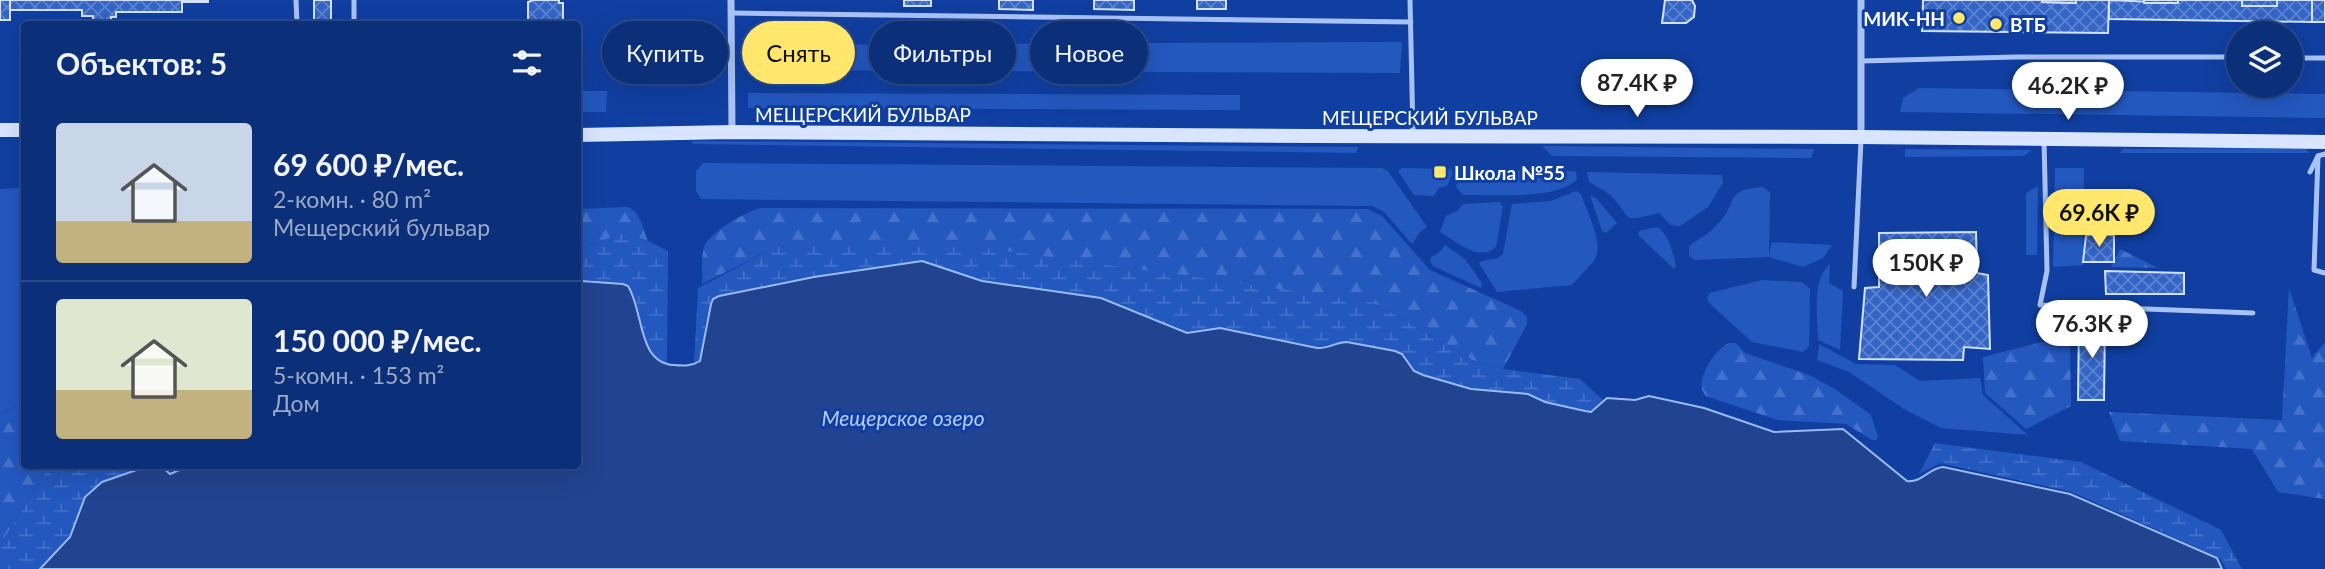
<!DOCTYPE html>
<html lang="ru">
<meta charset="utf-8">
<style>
:root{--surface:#0c2f79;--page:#15377e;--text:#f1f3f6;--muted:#9aa9c6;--line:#2c4a8a;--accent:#ffe66d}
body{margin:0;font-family:Lato,sans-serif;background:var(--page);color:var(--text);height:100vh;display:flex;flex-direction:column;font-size:26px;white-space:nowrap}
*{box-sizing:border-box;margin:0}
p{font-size:23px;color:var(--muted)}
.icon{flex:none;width:38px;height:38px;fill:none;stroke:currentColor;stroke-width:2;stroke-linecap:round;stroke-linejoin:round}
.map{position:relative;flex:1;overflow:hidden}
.details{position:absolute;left:21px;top:21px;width:560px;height:448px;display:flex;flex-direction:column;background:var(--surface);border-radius:7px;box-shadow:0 7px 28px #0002,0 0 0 2px var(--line)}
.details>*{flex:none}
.hud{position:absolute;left:602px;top:21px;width:665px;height:63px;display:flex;gap:14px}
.tools{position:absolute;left:2226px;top:21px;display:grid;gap:14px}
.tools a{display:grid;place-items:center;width:77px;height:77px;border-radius:50%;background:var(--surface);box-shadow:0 7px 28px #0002,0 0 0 2px var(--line);font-size:35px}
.price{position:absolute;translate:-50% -60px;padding:0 16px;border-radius:24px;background:#fff;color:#222;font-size:23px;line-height:46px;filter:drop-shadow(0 2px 4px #0008)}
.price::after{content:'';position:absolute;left:50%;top:42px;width:21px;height:16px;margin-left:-10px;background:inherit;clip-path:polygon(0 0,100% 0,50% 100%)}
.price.active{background:var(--accent);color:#111}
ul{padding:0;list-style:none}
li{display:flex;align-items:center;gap:21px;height:175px;padding:0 35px}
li+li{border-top:2px solid var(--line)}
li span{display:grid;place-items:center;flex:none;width:196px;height:140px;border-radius:7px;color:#555}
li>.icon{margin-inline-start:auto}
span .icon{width:84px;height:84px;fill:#fffc;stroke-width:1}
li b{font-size:30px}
h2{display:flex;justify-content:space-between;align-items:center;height:84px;padding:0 35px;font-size:30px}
.pill{padding:0 24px;border-radius:32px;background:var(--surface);box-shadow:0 7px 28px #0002,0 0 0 2px var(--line);font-size:24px;line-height:63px}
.pill.active{background:var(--accent);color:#111}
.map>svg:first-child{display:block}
.green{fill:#2358bf}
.forest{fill:url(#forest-firs)}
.wetland{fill:url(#wetland-marsh)}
.water{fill:#22438f;stroke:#9abbf9;stroke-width:2}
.building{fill:url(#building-cross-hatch);stroke:#d2e1fe;stroke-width:2}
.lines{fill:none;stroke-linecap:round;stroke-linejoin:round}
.lane{stroke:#a9c2f5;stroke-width:5}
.street{stroke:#a9c2f5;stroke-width:7}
.secondary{stroke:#d9e5fe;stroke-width:14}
.poi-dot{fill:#ffe66d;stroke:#103fa1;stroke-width:2.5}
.labels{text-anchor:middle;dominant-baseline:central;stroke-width:6;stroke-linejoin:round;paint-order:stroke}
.poi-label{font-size:19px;font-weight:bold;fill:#fff;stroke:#103fa1;text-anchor:start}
.street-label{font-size:19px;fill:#fff;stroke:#103fa1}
.water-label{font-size:21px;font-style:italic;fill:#b5cdfc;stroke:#103fa1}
</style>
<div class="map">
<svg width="2325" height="569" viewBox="0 0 2325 569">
<defs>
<pattern id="forest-firs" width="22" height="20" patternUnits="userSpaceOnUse" patternTransform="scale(1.75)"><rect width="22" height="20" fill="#2358bf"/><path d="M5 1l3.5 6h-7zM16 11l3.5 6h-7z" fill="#4471c9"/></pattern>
<pattern id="wetland-marsh" width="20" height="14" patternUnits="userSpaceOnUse" patternTransform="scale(1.75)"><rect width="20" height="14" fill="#2358bf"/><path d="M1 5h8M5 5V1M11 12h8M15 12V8" fill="none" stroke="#4471c9"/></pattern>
<pattern id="building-cross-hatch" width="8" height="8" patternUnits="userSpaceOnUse" patternTransform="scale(1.75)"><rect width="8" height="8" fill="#3465c6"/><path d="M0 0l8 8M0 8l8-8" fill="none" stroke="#5d84d1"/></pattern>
</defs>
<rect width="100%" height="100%" fill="#103fa1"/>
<g class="green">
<path d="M1402 42 1400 73 744 70 743 45Z"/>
<path d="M1919 88 2325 94V118L1900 112 1903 98Z"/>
<path d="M578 91H607L606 112H578Z"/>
<path d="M748 93 1240 95V110L748 108Z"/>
<path d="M693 141 1358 147 1356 153 692 144Z"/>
<path d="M1542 146 1814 149 1811 158 1552 156Z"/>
<path d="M2306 148 2309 153H2120L2123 149Z"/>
<path d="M1905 149 2032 150 2024 156 1905 157Z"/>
<path d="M703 163 1382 168 1388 171 1427 227 1419 233 1413 243H1411L1383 211 1372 206 701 199 696 191V171Z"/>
<path d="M1402 168 1450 169 1453 172 1447 186 1439 188 1434 196 1414 195 1398 171Z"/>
<path d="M2055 168H2084L2083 265 2053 267Z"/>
<path d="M1465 170 1573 171 1576 172 1577 179C1557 201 1491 194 1463 195L1456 187 1460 174Z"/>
<path d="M1587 172 1722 175 1723 183 1708 207 1680 226 1671 225 1659 213C1617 224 1634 217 1609 194 1603 189 1595 186 1589 182Z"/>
<path d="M2038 186 2037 255H2026V193Z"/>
<path d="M1763 187 1770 192 1769 254 1772 242 1832 245 1823 258 1803 267 1769 257 1695 260 1689 256V246C1698 239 1709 234 1716 226 1739 205 1722 189 1763 187Z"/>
<path d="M24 188V402L0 414V189Z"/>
<path d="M1576 191 1581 194C1587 213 1605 243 1594 261L1572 285 1497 292 1479 263C1486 257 1496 262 1503 254L1512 204 1551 201Z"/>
<path d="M1590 195 1597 199 1617 223 1606 233 1602 231Z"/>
<path d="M1500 202 1503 207 1496 247C1479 263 1456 241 1440 232L1446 216 1457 211 1463 204Z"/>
<path d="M1657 227C1670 235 1672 252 1676 266L1674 269 1638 235 1639 231Z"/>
<path d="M1445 245 1465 259 1482 283 1481 288 1433 266 1430 261 1431 257 1439 253Z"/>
<path d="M1830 264 1829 283 1843 291 1840 350 1818 340C1818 317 1811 280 1830 264Z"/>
<path d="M1762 280 1802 282 1810 289 1809 346 1803 352 1752 342 1709 303 1707 298 1709 293Z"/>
<path d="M1819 344 1856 364 1895 365 1920 381 1980 378 1983 395 2028 435 1941 428 1904 409 1849 372 1817 360Z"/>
</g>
<g class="forest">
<path d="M627 207C640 210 643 229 648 241L623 233 578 250V209Z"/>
<path d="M761 208 1368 209 1382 216 1430 270 1521 311 1527 317V324L1503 369 1472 360 1380 306 1368 301 770 250 702 284C703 272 700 256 705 245 711 232 747 211 761 208Z"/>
<path d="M2120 249 2158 268 2111 267Z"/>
<path d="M2289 288 2312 358 2325 342V499L2278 492 2252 449 2120 441 2109 412 2282 420Z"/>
<path d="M2070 335 2071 406 2026 429 1985 393 1983 357Z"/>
<path d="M1729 343H1736L1745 353 1809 375 1835 389 1871 415 1878 437 1876 440H1872L1846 424 1777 420 1706 396C1692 383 1715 349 1729 343Z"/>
<path d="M24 402V466H92L82 471 45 473 0 545V414Z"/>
</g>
<g class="wetland">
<path d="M623 233 648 241 668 251 667 365C641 358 642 307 628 286L589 280 578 283V250Z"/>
<path d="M784 246 978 247 1368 301 1380 306 1472 360 1503 369 1580 379 1603 400 1590 412 1585 411 1545 402 1528 394 1471 389 1423 375 1414 371 1402 354 1317 348 1220 328 1187 333 1101 298 982 281 922 261 814 277 719 296C715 304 708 313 706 322 702 336 709 356 694 364L698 288 770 250Z"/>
<path d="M1935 443 2081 462 2221 530 2242 569H2226L2220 558 2072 492 1940 463 1919 474Z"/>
<path d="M92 466H148L102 482 85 497 70 537 40 569H0V545L45 473 82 471Z"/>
</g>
<path class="water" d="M922 261 982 281 1101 298 1187 333 1220 328 1317 348C1328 349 1336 342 1347 342L1395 351 1402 354 1414 371 1423 375 1471 389 1528 394 1545 402 1585 411 1591 412 1607 398 1635 400 1649 396 1704 408 1774 432 1843 429 1907 481C1922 483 1929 468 1943 467L2070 494 2217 558 2222 569H40L70 537 85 497 102 482 148 466H161L170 474 189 466H578V283L582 281 623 284 628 286C644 311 637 363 674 365 684 366 692 366 700 361L711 304 713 299 719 296 814 277Z"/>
<g class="building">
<rect x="0" y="0" width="10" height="20"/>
<path d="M10 0H208V2H182V12H116V17H111V21H93V16H82V10H10Z"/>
<rect x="314" y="0" width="17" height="24"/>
<path d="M533 0H559V3H563V20H528V2Z"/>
<rect x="904" y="0" width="27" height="6"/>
<path d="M999 0H1033V10L999 9Z"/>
<path d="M1094 0H1134V10L1094 9Z"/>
<rect x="1197" y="0" width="29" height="9"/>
<path d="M1665 0H1692L1695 6 1694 17 1686 23H1662Z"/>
<path d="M1923 0H2042V2L2076 3V0H2109L2108 33 1922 31Z"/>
<path d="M2042 0H2076V3L2042 2Z"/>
<path d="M2109 0 2178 3V0H2242V6H2277V0H2312V22L2109 19Z"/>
<rect x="2144" y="0" width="34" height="3"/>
<rect x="2242" y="0" width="35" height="6"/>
<rect x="2312" y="0" width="13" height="22"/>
<path d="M1976 232 1977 273 1988 275 1990 349 1964 347 1963 360 1859 359 1865 288 1879 287V233Z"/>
<path d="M2086 235H2114V262H2083Z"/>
<path d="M2105 271 2184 273V294H2106Z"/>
<path d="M2079 321H2105L2104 400H2078Z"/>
</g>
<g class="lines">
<g class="lane">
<path d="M296 0 297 24"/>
<path d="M354 0V24"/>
<path d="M1410 0 1413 133"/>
<path d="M731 13 1411 22"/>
<path d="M2291 58H2325"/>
<path d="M1861 61 2015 57H2238"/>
<path d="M2044 139 2047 271 2040 305 2253 313"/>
<path d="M2318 156 2314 270 2325 273"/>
<path d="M2310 172 2318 156 2325 154"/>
<path d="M1854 287 1861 140"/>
</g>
<g class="street">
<path d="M731 0 732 131"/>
<path d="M1861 137V0"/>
</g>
<g class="secondary">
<path d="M0 130H24"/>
<path d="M578 135 732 132 1308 136 1861 137 2325 142"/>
</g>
</g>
<g class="poi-dot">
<circle cx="1959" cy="18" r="7"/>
<circle cx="1996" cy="24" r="7"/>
<rect x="1433" y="165" width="14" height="14" rx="3.5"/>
</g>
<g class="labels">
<g class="poi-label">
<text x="1945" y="18" text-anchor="end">МИК-НН</text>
<text x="2010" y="24">ВТБ</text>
<text x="1454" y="172">Школа №55</text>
</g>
<g class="street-label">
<text x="863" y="114">МЕЩЕРСКИЙ БУЛЬВАР</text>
<text x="1430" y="117">МЕЩЕРСКИЙ БУЛЬВАР</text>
</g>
<g class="water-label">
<text x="903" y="417">Мещерское озеро</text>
</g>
</g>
</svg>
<div class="tools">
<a><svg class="icon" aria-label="layers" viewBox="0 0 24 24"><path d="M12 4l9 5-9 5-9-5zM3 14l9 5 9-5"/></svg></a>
</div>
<b class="price" style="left:1637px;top:119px">87.4K ₽</b>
<b class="price" style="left:2068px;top:122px">46.2K ₽</b>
<b class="price active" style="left:2099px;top:249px">69.6K ₽</b>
<b class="price" style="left:1926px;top:299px">150K ₽</b>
<b class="price" style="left:2092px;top:360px">76.3K ₽</b>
<div class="hud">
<a class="pill">Купить</a>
<a class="pill active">Снять</a>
<a class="pill">Фильтры</a>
<a class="pill">Новое</a>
</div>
<section class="details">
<h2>Объектов: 5<svg class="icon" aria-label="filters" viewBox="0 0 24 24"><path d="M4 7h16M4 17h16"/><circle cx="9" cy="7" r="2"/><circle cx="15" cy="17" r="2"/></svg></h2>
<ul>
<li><span style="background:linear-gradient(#c9d6e8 70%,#c2b280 0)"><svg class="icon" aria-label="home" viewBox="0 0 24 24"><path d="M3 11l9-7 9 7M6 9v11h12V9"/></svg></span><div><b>69 600 ₽/мес.</b><p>2-комн. · 80 m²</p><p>Мещерский бульвар</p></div></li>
<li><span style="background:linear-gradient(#dfe7d0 65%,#c2b280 0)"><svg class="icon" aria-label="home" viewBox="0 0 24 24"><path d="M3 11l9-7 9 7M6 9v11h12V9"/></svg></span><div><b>150 000 ₽/мес.</b><p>5-комн. · 153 m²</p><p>Дом</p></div></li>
</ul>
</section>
</div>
